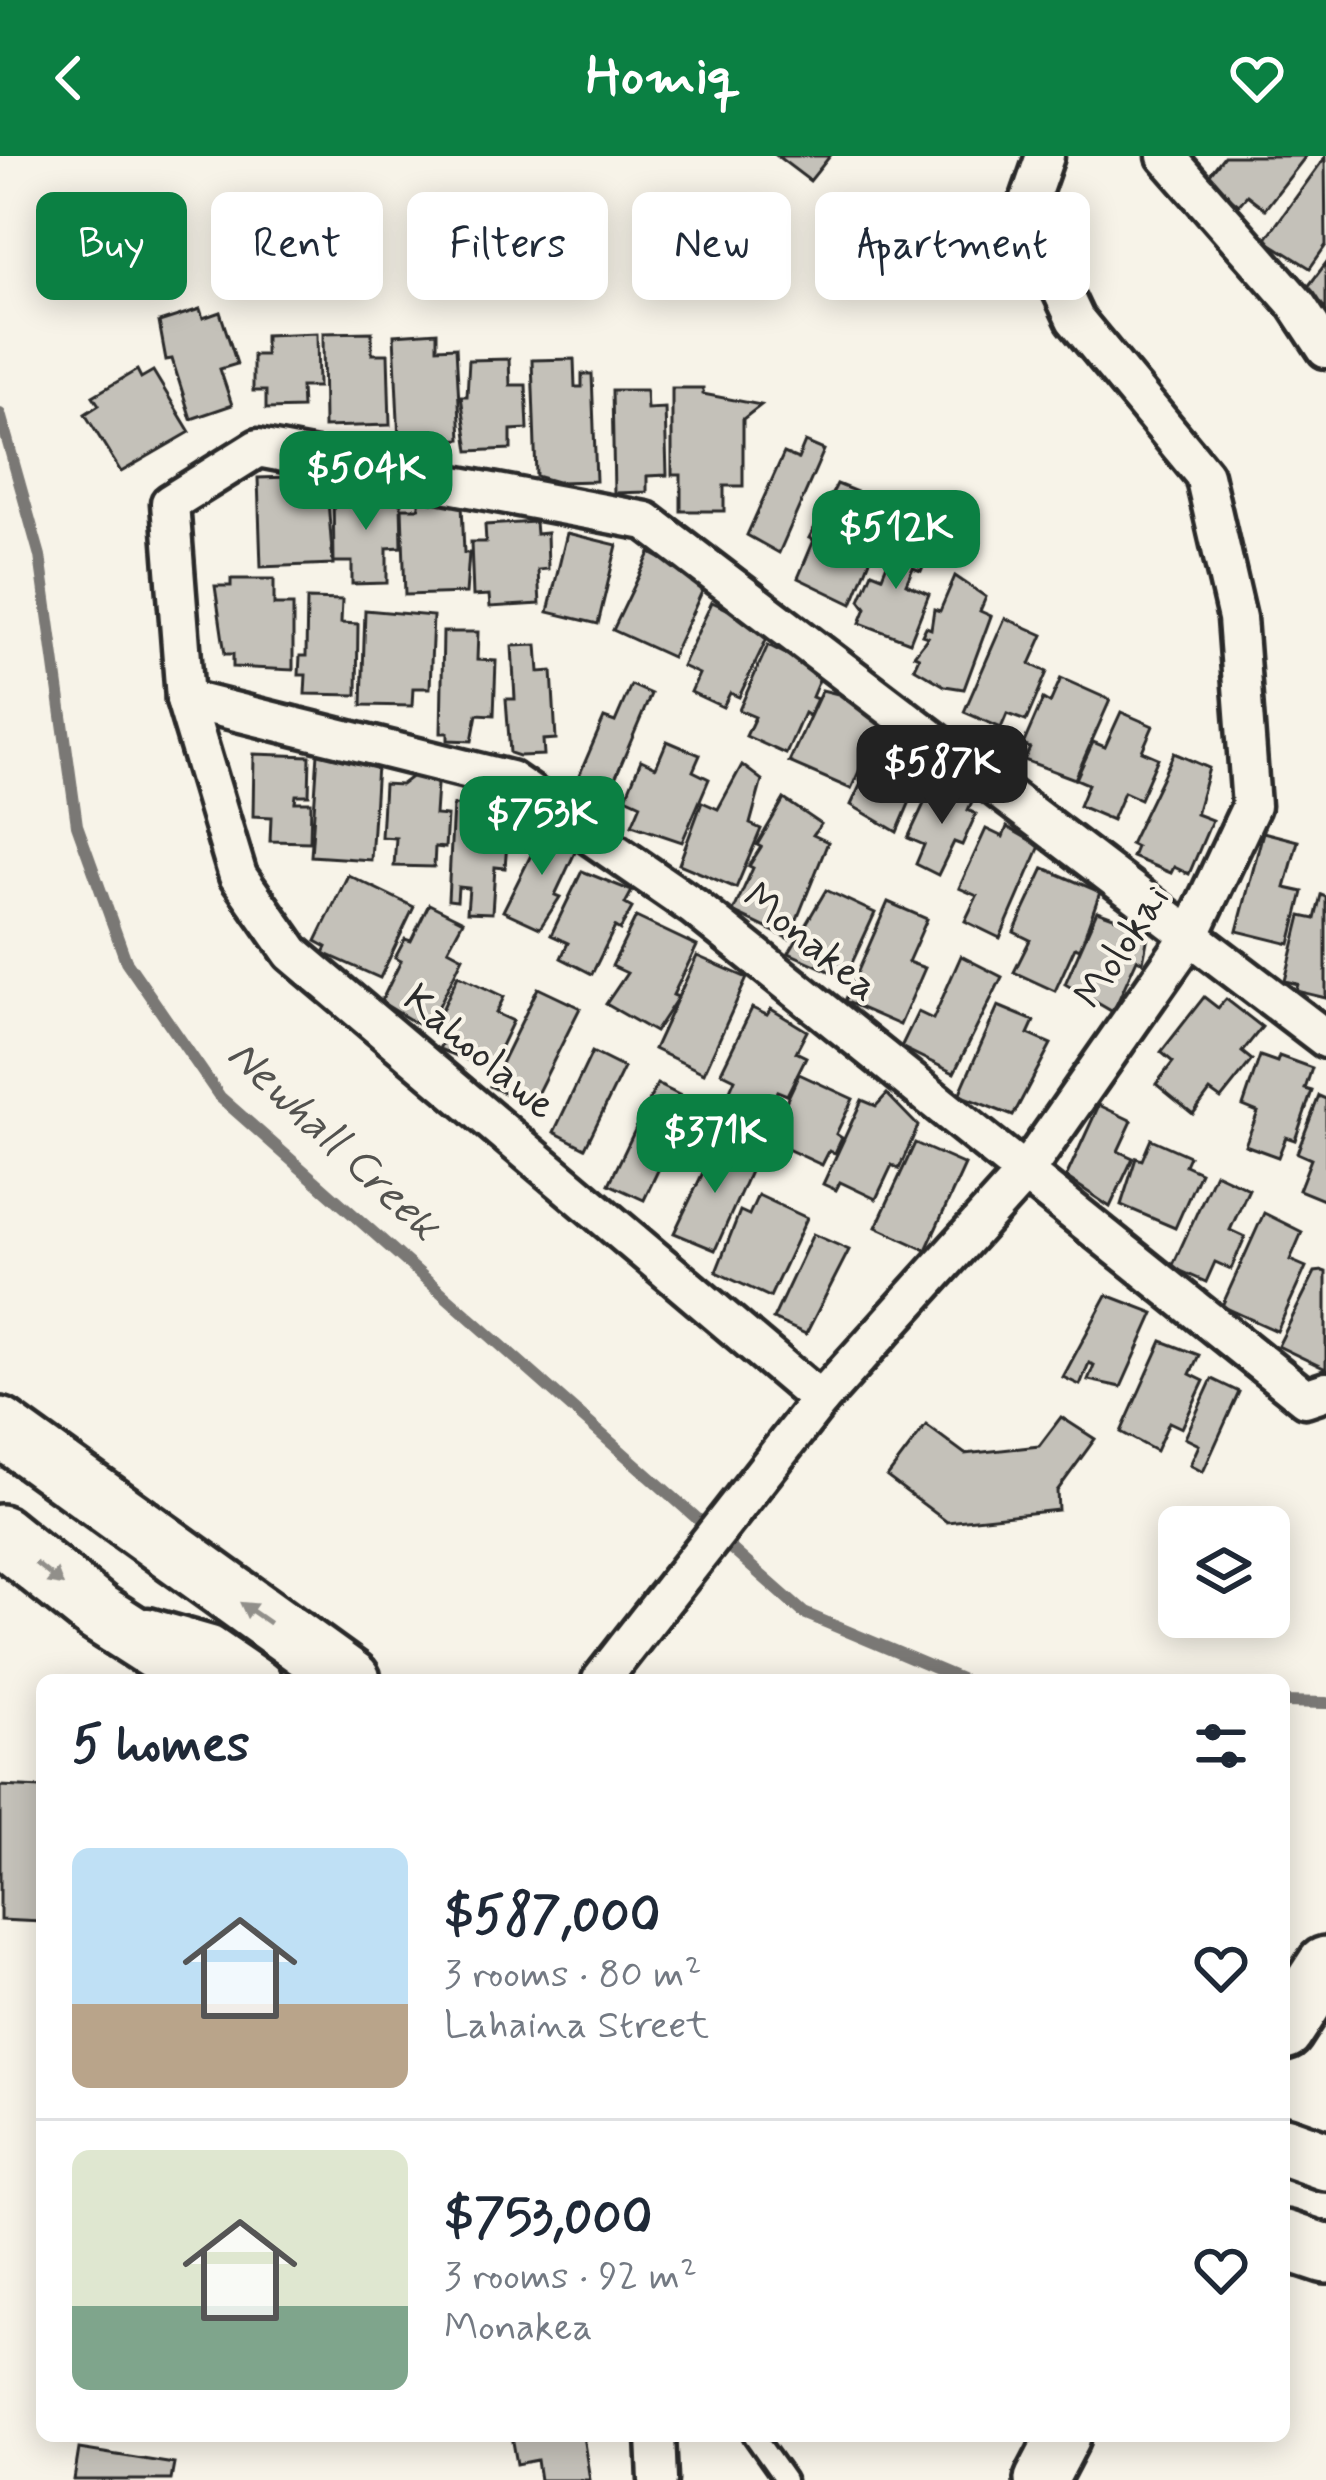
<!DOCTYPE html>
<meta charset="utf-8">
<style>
:root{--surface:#fff;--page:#f6f6f7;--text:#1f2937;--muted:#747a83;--line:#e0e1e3;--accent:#0b8043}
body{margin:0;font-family:Mynerve,sans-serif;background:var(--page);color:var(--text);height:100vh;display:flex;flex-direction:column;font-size:45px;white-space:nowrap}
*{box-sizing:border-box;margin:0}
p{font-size:39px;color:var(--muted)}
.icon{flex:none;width:66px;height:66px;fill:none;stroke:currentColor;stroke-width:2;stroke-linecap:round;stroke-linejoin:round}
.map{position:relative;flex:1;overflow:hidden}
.sheet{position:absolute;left:36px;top:1518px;width:1254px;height:768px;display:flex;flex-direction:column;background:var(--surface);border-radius:18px;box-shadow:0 6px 30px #0003}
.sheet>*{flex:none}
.top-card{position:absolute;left:36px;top:36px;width:1254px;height:108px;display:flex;gap:24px}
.controls{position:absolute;left:1158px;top:1350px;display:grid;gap:24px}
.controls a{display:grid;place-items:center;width:132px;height:132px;border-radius:18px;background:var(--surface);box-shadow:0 6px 30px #0003;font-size:60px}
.price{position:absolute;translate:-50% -102px;padding:0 27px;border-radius:24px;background:var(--accent);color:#fff;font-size:39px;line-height:78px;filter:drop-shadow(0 3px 6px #0008)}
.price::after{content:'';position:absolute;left:50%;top:72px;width:36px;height:27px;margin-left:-18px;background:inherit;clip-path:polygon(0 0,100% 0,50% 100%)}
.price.current{background:#222;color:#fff}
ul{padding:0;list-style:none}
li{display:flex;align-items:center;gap:36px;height:300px;padding:0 36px}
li+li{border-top:3px solid var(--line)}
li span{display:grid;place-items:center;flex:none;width:336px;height:240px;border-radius:18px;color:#555}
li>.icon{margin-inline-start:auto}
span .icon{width:144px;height:144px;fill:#fffc;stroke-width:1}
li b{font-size:51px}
h2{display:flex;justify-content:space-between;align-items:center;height:144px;padding:0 36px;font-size:51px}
.tag{padding:0 42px;border-radius:18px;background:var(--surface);box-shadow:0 6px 30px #0003;font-size:42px;line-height:108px}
.tag.current{background:var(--accent);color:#fff}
header{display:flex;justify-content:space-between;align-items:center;height:156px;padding:0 36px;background:var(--accent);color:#fff;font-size:54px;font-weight:700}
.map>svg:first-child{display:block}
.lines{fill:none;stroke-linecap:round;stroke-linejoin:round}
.stream{stroke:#7a7874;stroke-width:12}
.building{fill:#c4c1b9;stroke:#2b2b2b;stroke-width:3}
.lane-casing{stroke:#2b2b2b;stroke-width:27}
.street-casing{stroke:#2b2b2b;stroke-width:45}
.secondary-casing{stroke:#2b2b2b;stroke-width:60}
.primary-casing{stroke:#2b2b2b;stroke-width:66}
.lane{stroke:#f7f3e8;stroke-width:18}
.street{stroke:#f7f3e8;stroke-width:36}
.secondary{stroke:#f7f3e8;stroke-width:51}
.primary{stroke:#f7f3e8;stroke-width:57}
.oneway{fill:#918f8a}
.labels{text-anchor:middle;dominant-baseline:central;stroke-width:9;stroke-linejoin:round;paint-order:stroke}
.street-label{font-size:42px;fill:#2b2b2b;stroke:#f7f3e8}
.water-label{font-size:45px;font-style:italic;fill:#53524f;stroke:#f7f3e8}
</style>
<header><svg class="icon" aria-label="back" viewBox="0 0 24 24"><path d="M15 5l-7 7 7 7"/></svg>Homiq<svg class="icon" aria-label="heart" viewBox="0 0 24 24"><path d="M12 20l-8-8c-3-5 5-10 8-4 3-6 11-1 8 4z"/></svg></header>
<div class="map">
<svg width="1326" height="2324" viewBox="0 0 1326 2324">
<rect width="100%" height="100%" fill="#f7f3e8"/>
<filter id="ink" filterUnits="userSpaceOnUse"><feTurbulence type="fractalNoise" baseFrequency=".00833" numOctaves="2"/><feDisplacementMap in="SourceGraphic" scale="24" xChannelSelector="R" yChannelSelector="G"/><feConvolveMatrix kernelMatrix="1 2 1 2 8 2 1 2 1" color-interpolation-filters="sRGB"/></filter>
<g filter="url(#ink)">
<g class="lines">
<g class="stream">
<path d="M0 258 40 400 77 669 126 805 220 941 804 1457 963 1524"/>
<path d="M1284 1546 1326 1547"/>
</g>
</g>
<g class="building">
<path d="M777 0H830L810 25Z"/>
<path d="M1224 0H1306L1265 53 1247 39 1239 49 1206 23Z"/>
<path d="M1325 1 1326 89 1310 112 1265 84Z"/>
<path d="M1326 107V153L1304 136Z"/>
<path d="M200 153 203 162 220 156 237 208 220 213 232 249 191 263 172 203 166 204 159 166Z"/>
<path d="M372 176V198H388L390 269 324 271 323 177Z"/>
<path d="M437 176V192L456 191 461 283 399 286 394 179Z"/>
<path d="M317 177 318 231H301L302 252 266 253V235H253V199H265V179Z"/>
<path d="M509 203 510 229H526L528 273 511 274V293L469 295 461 240H467L469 204Z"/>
<path d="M574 203 575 231H582V218H592L596 325 557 326 536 320 532 204Z"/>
<path d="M137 214 141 222 153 215 190 276 121 316 85 258 99 249 93 240Z"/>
<path d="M672 232H703V238L761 249 743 263V330H724V355H681V319H672Z"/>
<path d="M612 234H646L647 253 665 252 667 319 647 320V336L614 337Z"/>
<path d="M805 286 824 294 779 397 747 379 784 297 798 303Z"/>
<path d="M326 320 333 408 261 411 258 322Z"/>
<path d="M837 328 877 344 870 360 885 367 852 448 798 422 814 384 809 382Z"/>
<path d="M386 332V345L401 347 402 391 387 392V427L352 428V406H334L333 336Z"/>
<path d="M419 344 462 347 464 397H469L466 437 405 439 402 352H419Z"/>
<path d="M535 366 536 378 547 377 548 413 538 414 540 448 490 451 489 439 473 440 471 386H486L485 369Z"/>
<path d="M567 377 617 389 598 468 548 456Z"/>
<path d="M899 378 931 392 921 415 913 412 906 428 929 438 910 486 860 467 866 452 860 444 872 416 882 420Z"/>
<path d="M650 397 706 427 672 501 613 474Z"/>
<path d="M955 420 986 441 980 455 991 460 964 533 945 530 914 512 919 501 914 499 928 481 922 479 926 471 931 473 934 453 940 455Z"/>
<path d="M231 423H274V449H293V514L233 511V498H225L215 430H231Z"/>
<path d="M307 443 342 444 341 467 358 468 357 539 305 538 306 519H299L300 500H306Z"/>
<path d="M712 446 729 454 731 449 770 476 739 541 730 537 723 551 691 536 699 518 682 510Z"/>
<path d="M365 454 433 460 430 532H413L412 550 362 549Z"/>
<path d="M1005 462 1043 479 1030 508 1047 516 1026 565 1007 558 1001 572 964 556Z"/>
<path d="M443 476H478L477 504 496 505 494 559 477 558 472 585 448 584V577H441Z"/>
<path d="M537 489 539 516 552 515 556 583 543 584 544 599 519 600 510 597 506 543H515L512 490Z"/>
<path d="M768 489 822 517 812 541 817 543 809 560 804 557 786 598 746 580 755 561 739 554Z"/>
<path d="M1061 522 1110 544 1075 623 1024 604 1030 592 1023 589 1043 543 1050 547Z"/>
<path d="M631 529 651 538 608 639 579 620 604 562 615 566Z"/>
<path d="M822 534 862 544 884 560 851 633 789 606Z"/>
<path d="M1121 556 1153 570 1142 595 1158 602 1140 643 1124 636 1112 664 1079 650 1088 628 1076 623 1093 586 1105 591Z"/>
<path d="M882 582 937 607 922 639 914 636 897 676 851 649Z"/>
<path d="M667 585 700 599 693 615 709 623 682 686 632 669 641 648 626 641 641 604 656 611Z"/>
<path d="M318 597 377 609 371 704 311 700Z"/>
<path d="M1174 597 1209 612 1196 658 1212 664 1189 718 1174 711 1171 717 1132 701 1136 691 1130 688Z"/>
<path d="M254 598 310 600 309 639H296L295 646H311L310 686 270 685 271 661 253 660Z"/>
<path d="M742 609 762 624 750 668 761 673 736 732 679 708 702 646 718 653Z"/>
<path d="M414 619 432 622 437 629 435 659 447 660 445 692 435 691 434 711 394 710 396 682 381 681 384 628 401 629Z"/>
<path d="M953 628 975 639 968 654 976 658 962 689 954 686 938 719 916 708 924 689 908 682 929 637 946 645Z"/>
<path d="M784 643 821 668 813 679 828 686 789 783 733 756 753 712 749 710 761 691 757 689Z"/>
<path d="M473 645 510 649 505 712 495 711 492 757 467 756 469 732 458 731 457 745 448 744 453 649 473 650Z"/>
<path d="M547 667 578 690 555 739 560 741 540 772 503 755Z"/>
<path d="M1007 671 1040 690 1000 782 965 765 977 740 959 732 986 673 1003 681Z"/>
<path d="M1263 676 1298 685 1285 732 1303 736 1290 788 1237 775Z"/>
<path d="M1044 712 1100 736 1080 793 1075 791 1055 835 1014 816 1030 784 1014 776Z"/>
<path d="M582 715 632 735 625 748 632 752 620 774 615 771 592 818 561 802 568 787 551 779Z"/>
<path d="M348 719 414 751 380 822 324 797 327 791 316 785Z"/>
<path d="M826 734 875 757 845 822 789 797Z"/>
<path d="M1321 739 1326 741V842L1296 835 1298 828 1285 825 1301 760 1315 763Z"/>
<path d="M888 746 927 763 908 806 925 812 900 869 845 845Z"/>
<path d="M429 748 463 765 448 793 463 801 427 874 381 846 401 805 395 802 405 783 411 785Z"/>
<path d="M1097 755 1149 774 1143 806 1137 803 1113 856 1065 828Z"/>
<path d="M636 761 697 790 673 839 678 841 655 876 606 848 627 817 612 810Z"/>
<path d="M697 800 747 822 704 917 654 893Z"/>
<path d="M961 800 1002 821 954 917 901 891 918 856 933 863Z"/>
<path d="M458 819 504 841 496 857 513 865 490 913 439 893 448 874 435 869Z"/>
<path d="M538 832 580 852 531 950 490 930Z"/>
<path d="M1204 841 1218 852 1226 843 1262 871 1242 896 1252 904 1221 943 1210 935 1193 958 1156 928 1173 906 1161 896Z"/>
<path d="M998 850 1034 865 1028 878 1051 888 1013 960 959 939Z"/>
<path d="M752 852 767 859 771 853 807 875 796 896 806 901 787 939 777 935 766 958 728 939 735 923 721 916Z"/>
<path d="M592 896 624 912 585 992 554 976Z"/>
<path d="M1260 900 1277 906 1279 900 1312 912 1305 933 1312 935 1295 984 1286 981 1278 1001 1245 989 1258 956 1243 950Z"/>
<path d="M799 918 853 943 836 978 842 982 835 997 829 995 822 1009 768 984Z"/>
<path d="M657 928 691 945 644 1044 609 1028Z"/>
<path d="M887 938 918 970 899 1013 892 1009 876 1043 840 1026 836 1034 823 1028 862 944 876 950Z"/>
<path d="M1319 940 1326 943V1045L1299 1034 1311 1003 1297 997Z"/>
<path d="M1099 949 1132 965 1118 995 1133 1002 1110 1051 1066 1021Z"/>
<path d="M1151 983 1189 1000 1185 1009 1200 1016 1175 1072 1121 1049 1136 1002 1142 1004Z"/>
<path d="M718 985 756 1002 715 1094 674 1077Z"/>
<path d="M915 987 965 1009 926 1094 876 1071Z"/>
<path d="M1215 1017 1249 1033 1230 1074 1245 1081 1231 1113 1215 1106 1206 1126 1172 1111Z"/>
<path d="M758 1039 807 1062 770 1141 716 1116 740 1055 749 1059Z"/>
<path d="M1264 1057 1302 1076 1290 1104 1306 1111 1277 1175 1222 1150Z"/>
<path d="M813 1078 849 1094 806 1178 773 1163Z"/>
<path d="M1323 1115 1326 1116V1213L1278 1190 1315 1116Z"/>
<path d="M1107 1139 1154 1157 1121 1231 1088 1224 1094 1209 1089 1207 1080 1229 1063 1221Z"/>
<path d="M1162 1185 1199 1199 1190 1218 1204 1225 1182 1272 1169 1266 1156 1295 1121 1276Z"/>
<path d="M1212 1223 1239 1236 1203 1316 1190 1309 1199 1289 1185 1282Z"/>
<path d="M1061 1261 1095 1283 1057 1335 1058 1354 947 1366 887 1321 926 1269 965 1298 1039 1290Z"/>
<path d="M0 1630 42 1632V1766L0 1764Z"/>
<path d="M512 2280H583L590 2324H540L537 2304 517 2308Z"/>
<path d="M79 2293 174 2308 171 2324H74Z"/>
</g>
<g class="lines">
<defs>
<path id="lane" d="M754 2280 785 2324"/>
<g id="street">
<path d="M1166 0 1297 149 1326 193"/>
<path d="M185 543 510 624 694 751 1305 1242 1326 1235"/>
<path d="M820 1244 292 797 238 720 185 543 170 347 258 292 646 365 1326 883"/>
<path d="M148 1471 211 1489 262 1524"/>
<path d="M601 1524 820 1244 1023 1019 1190 780 1251 650 1237 462 1204 319 1075 163 1025 57 1045 0"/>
<path d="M656 2280 658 2324"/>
</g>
<path id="secondary" d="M1041 2324 1064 2280"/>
<g id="primary">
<path d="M0 1271 351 1524"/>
<path d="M0 1378 98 1457 202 1524"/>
<path d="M1284 1875 1326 1810"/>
<path d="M1284 1990 1326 2005"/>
<path d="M1284 2084 1326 2098"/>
</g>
</defs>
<use href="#lane" class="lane-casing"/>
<use href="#street" class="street-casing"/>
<use href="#secondary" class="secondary-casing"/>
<use href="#primary" class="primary-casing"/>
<use href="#lane" class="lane"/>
<use href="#street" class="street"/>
<use href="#secondary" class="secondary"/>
<use href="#primary" class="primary"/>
</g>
<defs><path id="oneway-solid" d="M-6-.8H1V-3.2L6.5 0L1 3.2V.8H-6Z" transform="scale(3)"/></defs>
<g class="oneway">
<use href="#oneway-solid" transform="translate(49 1418) rotate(39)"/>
<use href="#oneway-solid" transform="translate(255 1457) rotate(-145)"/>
</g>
</g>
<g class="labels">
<g class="street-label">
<text transform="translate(810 787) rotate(39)">Monakea</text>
<text transform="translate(1123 791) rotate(-57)">Molokai</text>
<text transform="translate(479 897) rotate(40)">Kahoolawe</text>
</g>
<g class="water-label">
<text transform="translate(333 985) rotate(43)">Newhall Creek</text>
</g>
</g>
</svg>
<div class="controls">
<a><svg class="icon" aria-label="layers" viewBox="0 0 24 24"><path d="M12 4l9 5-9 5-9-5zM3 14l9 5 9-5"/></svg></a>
</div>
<b class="price" style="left:366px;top:377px">$504K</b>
<b class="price" style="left:896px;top:436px">$512K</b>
<b class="price current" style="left:942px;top:671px">$587K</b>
<b class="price" style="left:542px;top:722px">$753K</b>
<b class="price" style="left:715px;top:1040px">$371K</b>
<div class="top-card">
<a class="tag current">Buy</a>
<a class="tag">Rent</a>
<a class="tag">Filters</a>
<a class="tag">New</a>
<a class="tag">Apartment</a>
</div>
<section class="sheet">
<h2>5 homes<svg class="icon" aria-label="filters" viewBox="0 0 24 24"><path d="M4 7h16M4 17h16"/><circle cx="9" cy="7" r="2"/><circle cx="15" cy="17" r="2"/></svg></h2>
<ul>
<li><span style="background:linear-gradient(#bfe0f5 65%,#b9a48a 0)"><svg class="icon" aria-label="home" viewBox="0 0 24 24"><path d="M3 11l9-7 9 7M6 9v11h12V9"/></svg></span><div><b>$587,000</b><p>3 rooms · 80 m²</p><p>Lahaina Street</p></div><svg class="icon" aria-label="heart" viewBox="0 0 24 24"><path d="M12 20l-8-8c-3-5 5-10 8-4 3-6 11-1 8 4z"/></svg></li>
<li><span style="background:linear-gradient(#dfe7d0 65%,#7fa58c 0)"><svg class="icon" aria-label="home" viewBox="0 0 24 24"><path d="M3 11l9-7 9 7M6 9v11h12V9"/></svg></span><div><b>$753,000</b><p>3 rooms · 92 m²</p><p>Monakea</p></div><svg class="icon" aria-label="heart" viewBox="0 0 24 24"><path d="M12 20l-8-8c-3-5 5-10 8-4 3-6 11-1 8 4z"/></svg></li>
</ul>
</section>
</div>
